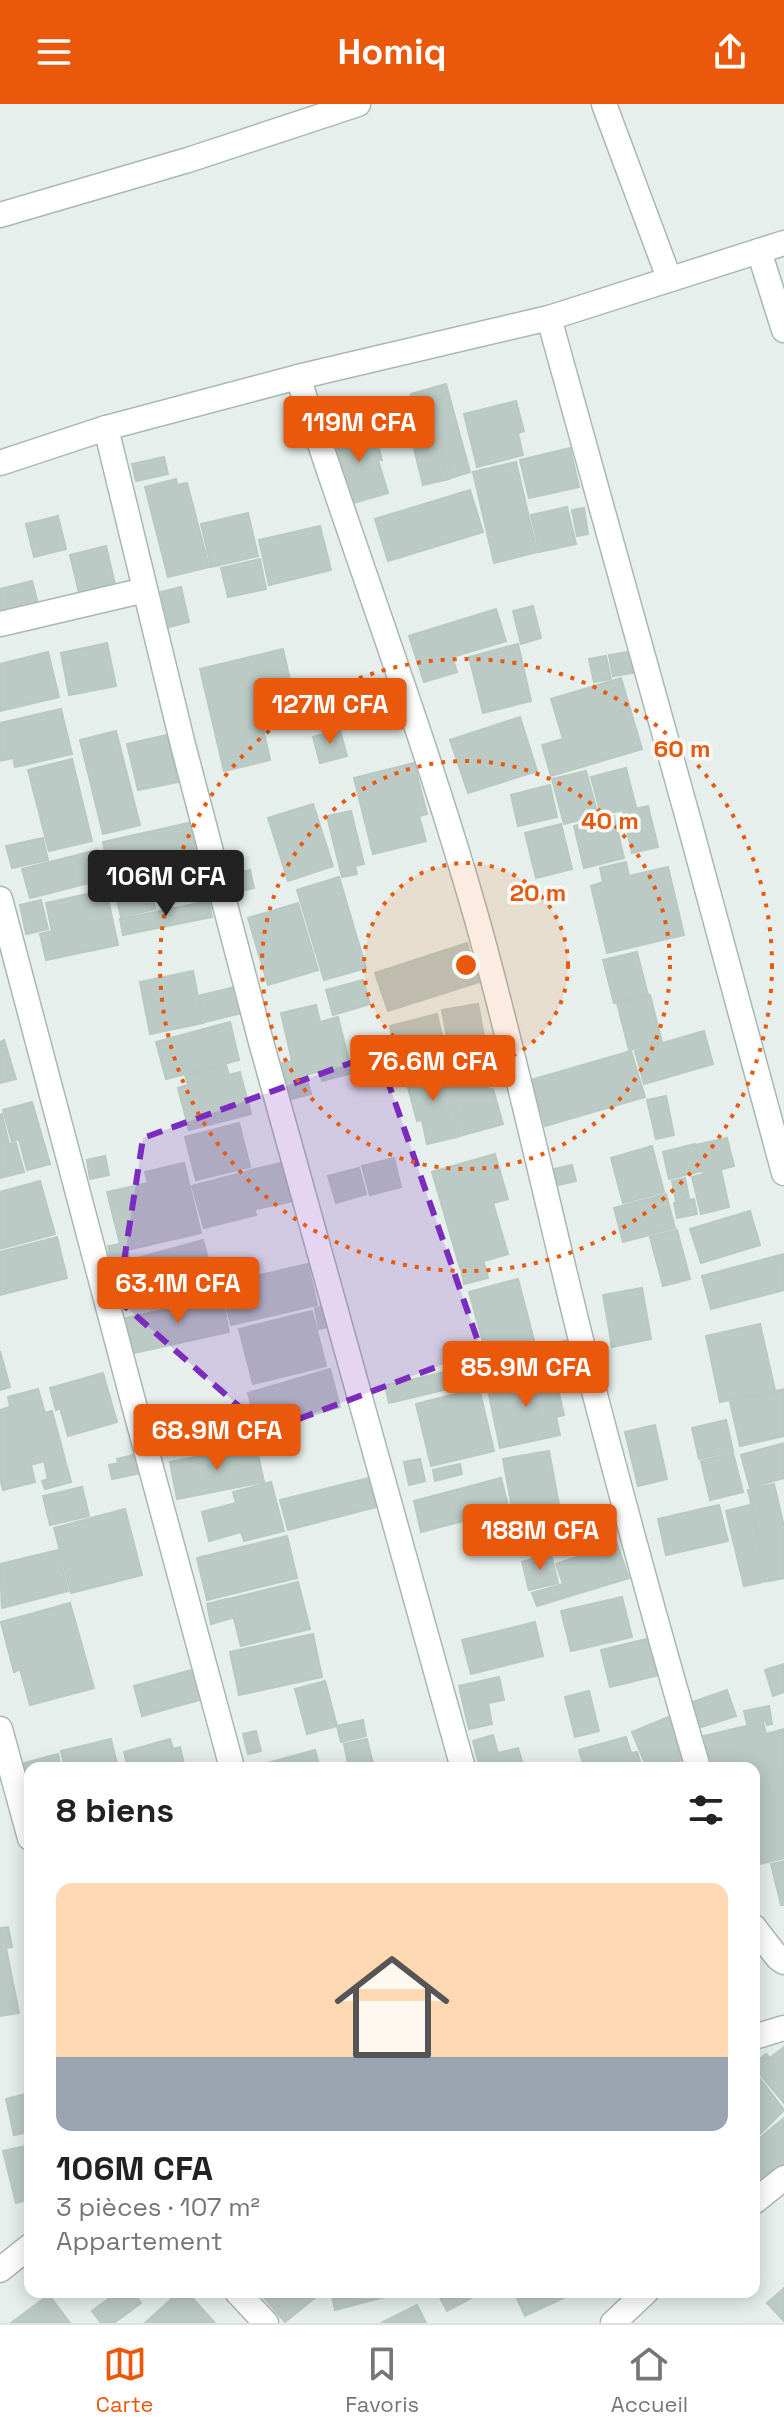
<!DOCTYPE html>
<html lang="fr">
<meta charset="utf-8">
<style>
:root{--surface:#fff;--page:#f6f6f6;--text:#222;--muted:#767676;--line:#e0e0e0;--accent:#ea580c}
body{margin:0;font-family:"Space Grotesk",sans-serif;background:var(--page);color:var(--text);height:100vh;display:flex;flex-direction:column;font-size:30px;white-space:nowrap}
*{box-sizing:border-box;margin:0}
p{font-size:26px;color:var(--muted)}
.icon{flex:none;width:44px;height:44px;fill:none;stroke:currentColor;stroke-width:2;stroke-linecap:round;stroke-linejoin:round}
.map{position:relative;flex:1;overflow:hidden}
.sheet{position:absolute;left:24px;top:1658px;width:736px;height:536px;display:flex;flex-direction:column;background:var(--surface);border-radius:16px;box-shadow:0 4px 20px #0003}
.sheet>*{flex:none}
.price{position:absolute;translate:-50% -68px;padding:0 18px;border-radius:8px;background:var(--accent);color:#fff;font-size:26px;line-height:52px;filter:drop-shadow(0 2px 4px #0008)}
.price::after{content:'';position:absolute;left:50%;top:48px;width:24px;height:18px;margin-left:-12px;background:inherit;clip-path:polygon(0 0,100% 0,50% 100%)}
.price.active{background:#222;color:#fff}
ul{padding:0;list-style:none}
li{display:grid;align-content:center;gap:16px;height:424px;padding:0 32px}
li span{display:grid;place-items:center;height:248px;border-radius:16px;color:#555}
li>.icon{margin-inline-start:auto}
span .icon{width:144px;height:144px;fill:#fffc;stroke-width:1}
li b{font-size:34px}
h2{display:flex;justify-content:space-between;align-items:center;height:96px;padding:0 32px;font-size:34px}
header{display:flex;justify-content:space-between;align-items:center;height:104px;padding:0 32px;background:var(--accent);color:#fff;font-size:36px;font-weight:700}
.menu{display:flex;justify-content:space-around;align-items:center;height:112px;border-top:2px solid var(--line);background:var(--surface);font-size:22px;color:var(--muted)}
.menu a{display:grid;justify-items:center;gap:4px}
.menu .active{color:var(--accent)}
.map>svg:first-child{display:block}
.building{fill:#bbcac4;stroke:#b8c9c2;stroke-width:2}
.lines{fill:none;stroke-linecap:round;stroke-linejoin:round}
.street-casing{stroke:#a8b8b2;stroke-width:27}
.street{stroke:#fff;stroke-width:24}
.marked{fill:#7b2cbf;fill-opacity:0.2;stroke:#7b2cbf;stroke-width:6;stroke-dasharray:16 10;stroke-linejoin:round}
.ring{fill:none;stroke:#e8590c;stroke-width:4;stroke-dasharray:4 8}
.centre{fill:#e8590c;stroke:#f7fbf9;stroke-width:4}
.ring-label{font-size:24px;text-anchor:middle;font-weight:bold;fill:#e8590c;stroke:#f7fbf9;stroke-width:7;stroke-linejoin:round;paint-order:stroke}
</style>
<header><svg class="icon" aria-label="menu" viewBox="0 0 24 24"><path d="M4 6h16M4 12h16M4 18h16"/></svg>Homiq<svg class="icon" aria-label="share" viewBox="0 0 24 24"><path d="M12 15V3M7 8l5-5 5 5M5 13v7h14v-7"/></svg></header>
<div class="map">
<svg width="784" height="2219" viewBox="0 0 784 2219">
<rect width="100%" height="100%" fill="#e6efeb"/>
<g class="building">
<path d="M446 280 470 368 451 374 433 306 416 311 411 290Z"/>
<path d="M516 297 524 327 518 329 523 351 477 363 464 310Z"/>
<path d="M433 309 449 375 423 381 407 316Z"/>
<path d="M371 317 382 356H378L388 389 346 401 328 335 356 327 355 321Z"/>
<path d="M570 344 579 383 529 394 520 356Z"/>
<path d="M164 353 168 370 136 377 132 360Z"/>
<path d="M516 358 537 448 494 459 473 368Z"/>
<path d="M176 375 177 381 187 379 209 463 168 473 145 383Z"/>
<path d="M470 386 483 428 388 457 375 415Z"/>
<path d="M567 403 576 440 539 448 531 411Z"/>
<path d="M584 404 588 430 577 432 572 406Z"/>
<path d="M248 409 258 452 211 463 201 420Z"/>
<path d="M58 412 66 445 34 453 26 420Z"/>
<path d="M320 422 331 466 269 481 259 436Z"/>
<path d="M106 442 118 493 82 501 70 451Z"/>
<path d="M260 455 266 485 228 493 221 464Z"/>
<path d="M32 477 43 518 0 529V485Z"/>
<path d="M181 483 189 518 169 523 161 488Z"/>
<path d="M533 502 541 534 521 540 513 507Z"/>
<path d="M496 505 506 537 452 553 457 568 424 578 409 532Z"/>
<path d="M107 539 116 582 69 591 61 549Z"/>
<path d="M518 540 531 597 483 609 469 553Z"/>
<path d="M283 545 299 616 263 624 270 656 224 667 200 565Z"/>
<path d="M48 548 59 593 0 607V560Z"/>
<path d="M629 548 633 569 613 572 609 551Z"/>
<path d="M606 552 611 575 594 578 589 555Z"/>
<path d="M621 574 642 645 551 672 542 641 563 635 551 595Z"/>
<path d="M61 605 72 650 15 663 13 654 0 657V619Z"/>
<path d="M520 613 537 667 468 689 450 636Z"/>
<path d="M340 626 347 652 320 659 313 633Z"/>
<path d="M116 627 140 721 103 730 80 636Z"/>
<path d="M167 631 178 678 138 686 127 640Z"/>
<path d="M72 655 92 737 49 747 28 666Z"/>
<path d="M414 659 427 710 419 712 426 737 373 750 354 674Z"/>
<path d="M626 664 636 703 601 711 591 673Z"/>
<path d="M586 667 598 711 564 720 552 675Z"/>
<path d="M550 681 557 713 518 722 511 691Z"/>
<path d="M313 700 333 762 288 777 268 714Z"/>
<path d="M648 702 658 743 632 749 623 708Z"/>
<path d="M351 707 364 760 355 762 357 770 342 773 327 712Z"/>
<path d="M614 712 624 754 584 764 574 722Z"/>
<path d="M193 718 202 763 183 767 186 781 155 788 148 756 108 764 103 738Z"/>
<path d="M561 720 572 765 536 774 525 729Z"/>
<path d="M43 734 48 756 12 764 6 742Z"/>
<path d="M97 746 105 775 30 794 22 765Z"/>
<path d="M626 758 629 772 668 763 684 831 607 849 591 782 603 778 600 764Z"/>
<path d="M145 762 155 805 121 813 111 770Z"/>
<path d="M250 766 254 784 237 788 233 770Z"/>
<path d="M339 773 366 864 324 876 297 786Z"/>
<path d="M106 786 118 841 46 856 40 830 52 827 46 799Z"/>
<path d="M41 796 48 825 26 830 20 801Z"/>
<path d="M209 797 212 813 123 831 120 815Z"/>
<path d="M298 799 318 866 268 881 248 814Z"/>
<path d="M467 839 479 878 388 907 375 869Z"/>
<path d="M637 848 648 891 614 899 603 856Z"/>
<path d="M193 867 203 919 150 930 140 878Z"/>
<path d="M363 876 370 900 333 911 326 886Z"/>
<path d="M239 882 246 908 205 918 198 892Z"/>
<path d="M650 891 662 938 629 946 617 899Z"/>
<path d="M478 900 486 943 450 950 442 906Z"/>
<path d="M316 901 320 918 338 913 352 969 322 977 320 967 306 971 311 990 291 995 282 959 292 957 281 909Z"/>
<path d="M437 910 444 940 397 952 390 922Z"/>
<path d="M230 918 239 956 166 975 156 938Z"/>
<path d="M704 927 713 960 644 980 635 947Z"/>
<path d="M4 936 16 975 0 979V938Z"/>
<path d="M478 947 489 986 493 985 503 1020 463 1031 443 956Z"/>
<path d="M631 947 645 993 545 1022 531 976Z"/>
<path d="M443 960 461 1032 427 1040 422 1016 417 1017 404 969Z"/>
<path d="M226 961 229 971 240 968 251 1010 189 1026 178 984 188 981 185 971Z"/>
<path d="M666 992 674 1031 656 1035 647 996Z"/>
<path d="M32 998 50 1060 27 1066 19 1035 12 1038 3 1006Z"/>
<path d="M2 1010 9 1040 16 1039 24 1068 0 1074V1011Z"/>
<path d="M239 1019 250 1063 196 1076 185 1033Z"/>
<path d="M727 1034 734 1062 703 1070 695 1041Z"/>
<path d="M695 1040 701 1067 669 1075 663 1048Z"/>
<path d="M652 1042 664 1088 623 1099 611 1054Z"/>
<path d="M495 1050 508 1095 493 1099 508 1150 460 1164 432 1068Z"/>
<path d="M105 1052 109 1071 90 1075 87 1056Z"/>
<path d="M394 1054 401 1083 370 1091 362 1062Z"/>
<path d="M285 1058 294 1097 256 1105 247 1067Z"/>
<path d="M184 1059 201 1129 127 1146 129 1153 111 1157 108 1142 120 1140 107 1088 148 1079 145 1068Z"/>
<path d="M572 1061 576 1077 558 1081 554 1065Z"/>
<path d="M359 1064 366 1090 336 1099 328 1072Z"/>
<path d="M721 1066 729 1103 701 1110 692 1073Z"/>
<path d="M245 1068 256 1111 204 1124 192 1082Z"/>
<path d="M685 1074 689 1094 676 1097 672 1077Z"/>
<path d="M40 1077 55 1130 0 1145V1088Z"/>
<path d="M666 1090 675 1124 623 1138 614 1104Z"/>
<path d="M694 1095 697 1110 677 1114 674 1099Z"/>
<path d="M750 1107 760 1141 701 1159 690 1125Z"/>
<path d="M677 1126 690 1175 663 1182 650 1133Z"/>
<path d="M57 1133 67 1174 0 1191V1148Z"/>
<path d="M203 1136 214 1177 142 1196 130 1156Z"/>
<path d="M784 1150V1186L711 1205 702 1172Z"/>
<path d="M484 1159 488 1174 464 1180 461 1164Z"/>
<path d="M308 1160 317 1201 231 1221 221 1180Z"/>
<path d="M518 1175 535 1240 487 1253 469 1188Z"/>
<path d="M642 1184 651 1235 612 1243 603 1191Z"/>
<path d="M222 1193 229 1228 134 1249 126 1214Z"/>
<path d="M327 1202 332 1222 319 1225 315 1204Z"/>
<path d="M312 1207 326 1262 253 1280 239 1225Z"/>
<path d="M760 1220 775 1286 720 1298 706 1232Z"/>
<path d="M577 1234 587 1273 562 1279 552 1240Z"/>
<path d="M551 1242 555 1261 531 1266 527 1247Z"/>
<path d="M0 1247 10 1283 0 1286Z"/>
<path d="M515 1250 519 1269 480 1278 476 1259Z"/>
<path d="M330 1265 340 1303 258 1326 248 1289Z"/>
<path d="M453 1266 456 1283 389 1299 385 1282Z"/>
<path d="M554 1267 564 1311 556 1313 560 1331 500 1344 487 1281Z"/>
<path d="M103 1269 117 1318 68 1332 60 1304 56 1306 50 1284Z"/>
<path d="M479 1284 494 1347 431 1362 416 1300Z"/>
<path d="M38 1285 45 1309 52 1307 71 1378 45 1385 42 1377 48 1375 44 1357 31 1361 35 1378 3 1386 0 1374V1306L10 1303 8 1293Z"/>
<path d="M784 1285V1332L740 1342 730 1298Z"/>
<path d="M726 1316 733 1347 699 1355 692 1324Z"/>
<path d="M655 1321 667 1375 638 1382 625 1328Z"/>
<path d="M784 1339V1374L750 1384 741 1351Z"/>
<path d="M256 1341 264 1378 177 1395 170 1358Z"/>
<path d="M549 1347 563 1422 517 1431 503 1355Z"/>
<path d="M733 1349 743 1388 710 1396 701 1357Z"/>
<path d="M137 1350 141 1369 112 1375 109 1361 118 1359 117 1355Z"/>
<path d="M420 1355 425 1377 409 1381 404 1358Z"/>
<path d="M460 1360 462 1370 435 1377 433 1366Z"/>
<path d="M369 1374 376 1403 288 1426 280 1396Z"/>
<path d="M501 1374 509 1405 421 1428 414 1397Z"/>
<path d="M271 1378 284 1427 244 1437 241 1428 209 1437 202 1408 236 1399 233 1388Z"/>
<path d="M774 1380 784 1423V1474L769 1477 748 1386Z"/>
<path d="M82 1383 89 1412 50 1421 43 1392Z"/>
<path d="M719 1401 728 1437 666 1451 658 1415Z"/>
<path d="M750 1401 767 1477 744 1482 726 1407Z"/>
<path d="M125 1405 142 1471 71 1489 54 1424Z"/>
<path d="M287 1432 297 1474 207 1496 197 1454Z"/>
<path d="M617 1440 629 1474 537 1502 532 1489 563 1480 556 1460Z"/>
<path d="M58 1446 68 1487 2 1504 0 1460Z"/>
<path d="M551 1450 558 1479 529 1486 522 1458Z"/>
<path d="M298 1478 310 1525 241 1542 229 1495Z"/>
<path d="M622 1493 632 1533 571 1547 561 1507Z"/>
<path d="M227 1495 232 1514 211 1520 207 1500Z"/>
<path d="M70 1499 94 1584 30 1601 20 1565 14 1568 1 1518Z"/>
<path d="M535 1518 543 1552 471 1570 462 1536Z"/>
<path d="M313 1530 322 1573 239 1591 230 1548Z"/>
<path d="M655 1533 663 1570 610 1583 601 1546Z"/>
<path d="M784 1560V1588L773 1592 765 1566Z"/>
<path d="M195 1565 203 1595 142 1612 134 1582Z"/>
<path d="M499 1573 504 1596 488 1599 492 1620 469 1625 459 1582Z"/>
<path d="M325 1577 337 1622 307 1630 295 1585Z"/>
<path d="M727 1586 736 1612 701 1623 692 1598Z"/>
<path d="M589 1587 599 1627 575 1633 565 1593Z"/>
<path d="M769 1602 772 1620 767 1621 765 1616 747 1620 744 1607Z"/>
<path d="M673 1611 691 1652 661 1664H647L632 1628Z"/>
<path d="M363 1616 366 1632 341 1638 337 1622Z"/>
<path d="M763 1618 766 1630 784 1625V1754L756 1761 754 1751V1664H730L728 1656 711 1661 704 1632Z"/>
<path d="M256 1627 261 1647 248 1650 243 1630Z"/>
<path d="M493 1631 498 1649 518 1644 524 1664H480L473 1637Z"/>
<path d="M626 1633 631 1649 637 1648 642 1664H584L579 1646Z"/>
<path d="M111 1635 118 1664H65L61 1647Z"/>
<path d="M170 1635 173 1645 180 1643 185 1664H128L124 1648Z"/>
<path d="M367 1635 374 1664H349L344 1640Z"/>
<path d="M315 1646 320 1664H261L260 1661Z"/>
<path d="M58 1650 61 1664H30V1711L17 1661Z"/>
<path d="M784 1757V1801H781L771 1760Z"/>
<path d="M8 1823 12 1843 6 1844 19 1909 0 1912V1824Z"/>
<path d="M784 1943V1999L754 1963V1960L766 1950 770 1954Z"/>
<path d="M754 1967 784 2006 761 2029 754 2020Z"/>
<path d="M30 1989V2028L14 2031 6 1995Z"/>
<path d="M784 2014V2060L754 2085V2039Z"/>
<path d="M30 2041V2095L16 2099 3 2047Z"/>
<path d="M784 2184V2217L767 2199Z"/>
<path d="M118 2188H133L141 2199 114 2219H101L92 2207Z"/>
<path d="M179 2188H187L215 2219H145Z"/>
<path d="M259 2188H322L285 2218Z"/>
<path d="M331 2188H387L388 2192 335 2206Z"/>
<path d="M437 2188H482L447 2207Z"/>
<path d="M514 2188H576L525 2212Z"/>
<path d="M49 2191 70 2219H11Z"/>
<path d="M417 2201 426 2219H381Z"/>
</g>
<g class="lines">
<defs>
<g id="street">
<path d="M604 0 669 174"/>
<path d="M0 111 188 56 358 0"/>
<path d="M759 147 784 226"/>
<path d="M549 214 689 718 784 1069"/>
<path d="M298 273C356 453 424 630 476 812 518 962 550 1114 588 1264 623 1398 659 1531 698 1664"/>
<path d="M106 324 183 641 261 938 463 1664"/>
<path d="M0 359 106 324 298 273 549 214 784 139"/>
<path d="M0 520 145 486"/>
<path d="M0 795 141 1327 232 1664"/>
<path d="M0 1625 30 1734"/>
<path d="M754 1823 778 1854 784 1858"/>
<path d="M754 1933 784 1924"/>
<path d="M754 2098 784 2074"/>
<path d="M0 2166 30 2142"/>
<path d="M237 2188 266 2219"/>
<path d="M613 2219 646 2188"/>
</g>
</defs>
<use href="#street" class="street-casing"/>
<use href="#street" class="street"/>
</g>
<path class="marked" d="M378 949 481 1246 267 1327 118 1196 143 1034Z"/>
<circle cx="466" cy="861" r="102" fill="#e8590c" fill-opacity=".12"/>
<g class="ring">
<circle cx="466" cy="861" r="102"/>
<circle cx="466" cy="861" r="204"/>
<circle cx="466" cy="861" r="306"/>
</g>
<circle cx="466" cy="861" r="12" class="centre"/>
<g class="ring-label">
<text x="682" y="653">60 m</text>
<text x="610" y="725">40 m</text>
<text x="538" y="797">20 m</text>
</g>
</svg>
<b class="price" style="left:359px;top:360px">119M CFA</b>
<b class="price" style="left:330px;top:642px">127M CFA</b>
<b class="price active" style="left:166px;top:814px">106M CFA</b>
<b class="price" style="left:433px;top:999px">76.6M CFA</b>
<b class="price" style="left:178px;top:1221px">63.1M CFA</b>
<b class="price" style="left:526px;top:1305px">85.9M CFA</b>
<b class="price" style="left:217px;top:1368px">68.9M CFA</b>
<b class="price" style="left:540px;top:1468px">188M CFA</b>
<section class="sheet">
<h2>8 biens<svg class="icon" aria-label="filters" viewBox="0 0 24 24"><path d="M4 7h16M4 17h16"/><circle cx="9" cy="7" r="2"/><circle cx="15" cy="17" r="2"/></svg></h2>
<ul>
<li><span style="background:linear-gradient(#ffd9b3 70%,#9aa5b1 0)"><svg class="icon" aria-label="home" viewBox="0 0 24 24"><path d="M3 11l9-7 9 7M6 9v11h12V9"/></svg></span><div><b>106M CFA</b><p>3 pièces · 107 m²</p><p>Appartement</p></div></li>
</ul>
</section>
</div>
<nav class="menu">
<a class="active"><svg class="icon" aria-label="map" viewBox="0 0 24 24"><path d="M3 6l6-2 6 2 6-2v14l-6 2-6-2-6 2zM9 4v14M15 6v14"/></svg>Carte</a>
<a><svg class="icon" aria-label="saved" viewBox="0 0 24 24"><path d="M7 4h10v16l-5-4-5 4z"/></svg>Favoris</a>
<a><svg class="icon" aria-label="home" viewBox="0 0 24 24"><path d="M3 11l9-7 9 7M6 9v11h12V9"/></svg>Accueil</a>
</nav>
